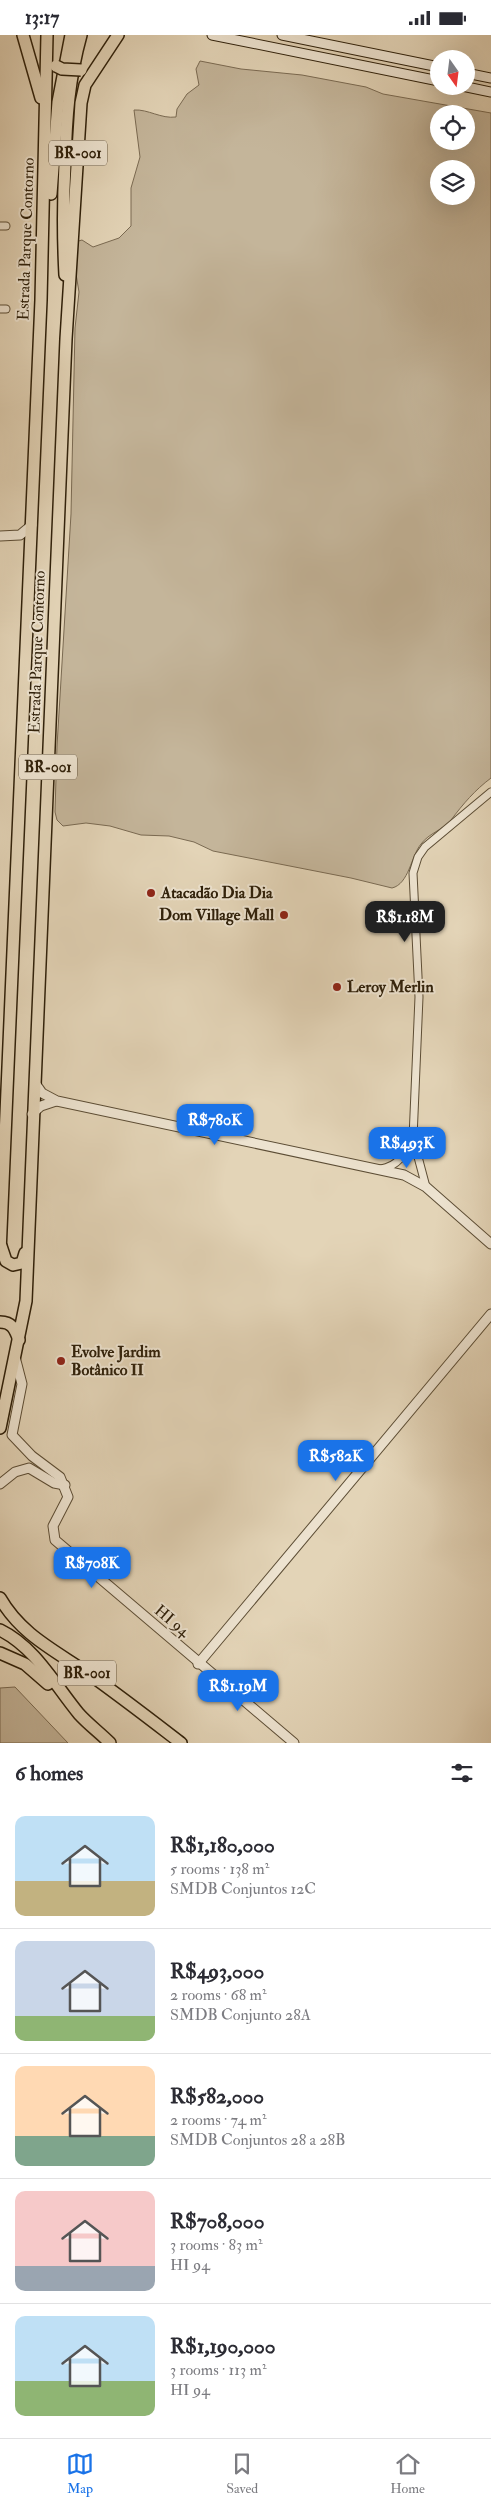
<!DOCTYPE html>
<meta charset="utf-8">
<style>
:root{--surface:#fff;--page:#f7f7f7;--text:#2b2b33;--muted:#7c7c81;--line:#e1e1e2;--accent:#1a73e8}
body{margin:0;font-family:"IM FELL Double Pica",serif;background:var(--page);color:var(--text);height:100vh;display:flex;flex-direction:column;font-size:19px;white-space:nowrap}
*{box-sizing:border-box;margin:0}
p{font-size:16px;color:var(--muted)}
.icon{flex:none;width:28px;height:28px;fill:none;stroke:currentColor;stroke-width:2;stroke-linecap:round;stroke-linejoin:round}
.map{position:relative;height:1708px;overflow:hidden}
.sheet{display:flex;flex-direction:column;background:var(--surface);flex:1}
.sheet>*{flex:none}
.needle{width:32px;rotate:166deg}
.buttons{position:absolute;left:430px;top:15px;display:grid;gap:10px}
.buttons a{display:grid;place-items:center;width:45px;height:45px;border-radius:50%;background:var(--surface);box-shadow:0 5px 20px #0002;font-size:25px}
.price{position:absolute;translate:-50% -42px;padding:0 11px;border-radius:10px;background:var(--accent);color:#fff;font-size:16px;line-height:32px;filter:drop-shadow(0 1px 2px #0008)}
.price::after{content:'';position:absolute;left:50%;top:30px;width:15px;height:11px;margin-left:-8px;background:inherit;clip-path:polygon(0 0,100% 0,50% 100%)}
.price.on{background:#222;color:#fff}
ul{padding:0;list-style:none}
li{display:flex;align-items:center;gap:15px;height:125px;padding:0 15px}
li+li{border-top:1px solid var(--line)}
li span{display:grid;place-items:center;flex:none;width:140px;height:100px;border-radius:10px;color:#555}
li>.icon{margin-inline-start:auto}
span .icon{width:60px;height:60px;fill:#fffc;stroke-width:1}
li b{font-size:21px}
h2{display:flex;justify-content:space-between;align-items:center;height:60px;padding:0 15px;font-size:21px}
.status{display:flex;justify-content:space-between;align-items:center;height:35px;padding:0 25px;background:var(--surface);direction:ltr}
.status svg{height:14px;fill:currentColor}
.tab-bar{display:flex;justify-content:space-around;align-items:center;height:70px;border-top:1px solid var(--line);background:var(--surface);font-size:14px;color:var(--muted)}
.tab-bar a{display:grid;justify-items:center;gap:2px}
.tab-bar .on{color:var(--accent)}
.map>svg:first-child{display:block}
.green{fill:#c4b59a;stroke:#7a6a52;fill-rule:evenodd}
.lines{fill:none;stroke-linecap:round;stroke-linejoin:round}
.minor-casing{stroke:#5c4d35;stroke-width:9}
.tertiary-casing{stroke:#5c4d35;stroke-width:11}
.secondary-casing{stroke:#2f200a;stroke-width:11}
.trunk-casing{stroke:#2f200a;stroke-width:14}
.minor{stroke:#ede3d0;stroke-width:7}
.tertiary{stroke:#ede3d0;stroke-width:9}
.secondary{stroke:#ede3d0;stroke-width:9}
.trunk{stroke:#e3d4b7;stroke-width:11}
.trunk-bridge-casing{stroke:#2f200a;stroke-width:14;stroke-linecap:butt}
.trunk-bridge{stroke:#e3d4b7;stroke-width:11}
.poi-dot{fill:#8f2418;stroke:#ede3d0;stroke-width:2}
.labels{text-anchor:middle;dominant-baseline:central;stroke-width:4;stroke-linejoin:round;paint-order:stroke}
.shield{fill:#ede3d0;stroke:#685a45;stroke-width:1}
.shield-label{font-size:15px;font-weight:bold;fill:#2f200a}
.street-label{font-size:16px;fill:#2f200a;stroke:#ede3d0}
.poi-label{font-size:16px;font-weight:bold;fill:#2f200a;stroke:#ede3d0;text-anchor:start}
</style>
<div class="status"><b>13:17</b><svg viewBox="0 0 49 12"><path d="M0 12V9h3v3zM5 12V6h3v6zM10 12V3h3v9zM15 12V0h3v12zM26 1h20v11H26zM47 4h2v5h-2z"/></svg></div>
<div class="map">
<svg width="491" height="1708" viewBox="0 0 491 1708">
<rect width="100%" height="100%" fill="#e3d4b7"/>
<filter id="stains"><feTurbulence type="fractalNoise" baseFrequency=".004" numOctaves="4"/><feColorMatrix values="0 0 0 0 .2 0 0 0 0 .09 0 0 0 0 .02 0 0 0 .5 -.17"/></filter>
<radialGradient id="worn" r=".72"><stop offset=".6" stop-color="#630" stop-opacity="0"/><stop offset="1" stop-color="#630" stop-opacity=".3"/></radialGradient>
<g class="green">
<path d="M200 26 241 34 302 40 366 52 383 59 491 78V743C475 755 463 769 451 785 443 795 429 798 421 809 411 821 409 849 392 853L351 843 213 816 194 807 169 801 141 800 110 791 86 788 63 791 57 785 55 777 57 711 71 479 75 293 79 257 74 227 75 207 82 205 93 212 119 203 131 191V153L140 122 134 75C148 74 161 84 176 82L177 74 187 59 199 50 196 34ZM439 79H466V106H439ZM439 134H466V161H439Z"/>
<path d="M15 1652 68 1708H0V1653Z"/>
</g>
<g class="lines">
<defs>
<g id="minor">
<path d="M0 191H6"/>
<path d="M0 274H6"/>
<path d="M381 1134C399 1131 405 1118 413 1103"/>
<path d="M426 1152 413 1103 419 962 413 838 418 822 425 812 491 757"/>
</g>
<g id="tertiary">
<path d="M0 501 20 500 32 490"/>
<path d="M35 1048 42 1058 57 1066 404 1140 426 1152 491 1209"/>
<path d="M32 1079 41 1071 56 1066"/>
<path d="M15 1322 22 1349 12 1400 32 1421 60 1442 68 1462 53 1491 55 1505 294 1708"/>
<path d="M0 1449 15 1437 29 1433 54 1448 65 1450"/>
<path d="M198 1629 491 1279"/>
</g>
<g id="secondary">
<path d="M212 0 439 46"/>
<path d="M282 0 439 32"/>
<path d="M466 38 491 43"/>
<path d="M462 51 491 57"/>
</g>
<g id="trunk">
<path d="M23 0 41 63"/>
<path d="M51 159 58 67 71 0"/>
<path d="M65 240C63 203 63 166 65 129 66 84 69 43 81 0"/>
<path d="M1 1211 6 1226 13 1230 22 1228 25 1218"/>
<path d="M0 1218 41 265 47 0"/>
<path d="M0 1287C12 1287 15 1294 19 1305"/>
<path d="M0 1393 26 1266 66 304 81 68 85 50 118 0"/>
<path d="M0 1563C21 1600 56 1616 89 1639 120 1661 151 1685 181 1708"/>
<path d="M0 1595C35 1612 55 1650 79 1679 88 1689 100 1698 110 1708"/>
<path d="M0 1618 25 1629 48 1649"/>
</g>
</defs>
<use href="#minor" class="minor-casing"/>
<use href="#tertiary" class="tertiary-casing"/>
<use href="#secondary" class="secondary-casing"/>
<use href="#trunk" class="trunk-casing"/>
<use href="#minor" class="minor"/>
<use href="#tertiary" class="tertiary"/>
<use href="#secondary" class="secondary"/>
<use href="#trunk" class="trunk"/>
<defs>
<path id="trunk-bridge" d="M56 31 62 34 81 35"/>
</defs>
<use href="#trunk-bridge" class="trunk-bridge-casing"/>
<use href="#trunk-bridge" class="trunk-bridge"/>
</g>
<g class="poi-dot">
<circle cx="151" cy="858" r="5"/>
<circle cx="284" cy="880" r="5"/>
<circle cx="337" cy="952" r="5"/>
<circle cx="61" cy="1326" r="5"/>
</g>
<g class="labels">
<g class="shield">
<rect x="49" y="105.5" width="58" height="25" rx="4"/>
<rect x="19" y="719.5" width="58" height="25" rx="4"/>
<rect x="58" y="1625.5" width="58" height="25" rx="4"/>
</g>
<g class="shield-label">
<text x="78" y="118">BR-001</text>
<text x="48" y="732">BR-001</text>
<text x="87" y="1638">BR-001</text>
</g>
<g class="street-label">
<text transform="translate(26 204) rotate(-88)">Estrada Parque Contorno</text>
<text transform="translate(37 617) rotate(-88)">Estrada Parque Contorno</text>
<text transform="translate(172 1586) rotate(40)">HI 94</text>
</g>
<g class="poi-label">
<text x="161" y="858">Atacadão Dia Dia</text>
<text x="274" y="880" text-anchor="end">Dom Village Mall</text>
<text x="347" y="952">Leroy Merlin</text>
<text x="71" y="1317">Evolve Jardim<tspan x="71" dy="18">Botânico II</tspan></text>
</g>
</g>
<rect width="100%" height="100%" filter="url(#stains)"/>
<rect width="100%" height="100%" fill="url(#worn)"/>
</svg>
<div class="buttons">
<a><svg class="needle" viewBox="-14 -14 28 28"><path d="M0-13l5 13h-10z" fill="#e53935"/><path d="M0 13l5-13h-10z" fill="#7c7c81"/></svg></a>
<a><svg class="icon" aria-label="locate" viewBox="0 0 24 24"><circle cx="12" cy="12" r="6"/><path d="M12 2v4M12 18v4M2 12h4M18 12h4"/></svg></a>
<a><svg class="icon" aria-label="layers" viewBox="0 0 24 24"><path d="M12 4l9 5-9 5-9-5zM3 14l9 5 9-5"/></svg></a>
</div>
<b class="price on" style="left:405px;top:908px">R$1.18M</b>
<b class="price" style="left:215px;top:1111px">R$780K</b>
<b class="price" style="left:407px;top:1134px">R$493K</b>
<b class="price" style="left:336px;top:1447px">R$582K</b>
<b class="price" style="left:92px;top:1554px">R$708K</b>
<b class="price" style="left:238px;top:1677px">R$1.19M</b>
</div>
<section class="sheet">
<h2>6 homes<svg class="icon" aria-label="filters" viewBox="0 0 24 24"><path d="M4 7h16M4 17h16"/><circle cx="9" cy="7" r="2"/><circle cx="15" cy="17" r="2"/></svg></h2>
<ul>
<li><span style="background:linear-gradient(#bfe0f5 65%,#c2b280 0)"><svg class="icon" aria-label="home" viewBox="0 0 24 24"><path d="M3 11l9-7 9 7M6 9v11h12V9"/></svg></span><div><b>R$1,180,000</b><p>5 rooms · 138 m²</p><p>SMDB Conjuntos 12C</p></div></li>
<li><span style="background:linear-gradient(#c9d6e8 75%,#8fb573 0)"><svg class="icon" aria-label="home" viewBox="0 0 24 24"><path d="M3 11l9-7 9 7M6 9v11h12V9"/></svg></span><div><b>R$493,000</b><p>2 rooms · 68 m²</p><p>SMDB Conjunto 28A</p></div></li>
<li><span style="background:linear-gradient(#ffd9b3 70%,#7fa58c 0)"><svg class="icon" aria-label="home" viewBox="0 0 24 24"><path d="M3 11l9-7 9 7M6 9v11h12V9"/></svg></span><div><b>R$582,000</b><p>2 rooms · 74 m²</p><p>SMDB Conjuntos 28 a 28B</p></div></li>
<li><span style="background:linear-gradient(#f6c9c9 75%,#9aa5b1 0)"><svg class="icon" aria-label="home" viewBox="0 0 24 24"><path d="M3 11l9-7 9 7M6 9v11h12V9"/></svg></span><div><b>R$708,000</b><p>3 rooms · 83 m²</p><p>HI 94</p></div></li>
<li><span style="background:linear-gradient(#bfe0f5 65%,#8fb573 0)"><svg class="icon" aria-label="home" viewBox="0 0 24 24"><path d="M3 11l9-7 9 7M6 9v11h12V9"/></svg></span><div><b>R$1,190,000</b><p>3 rooms · 113 m²</p><p>HI 94</p></div></li>
</ul>
</section>
<nav class="tab-bar">
<a class="on"><svg class="icon" aria-label="map" viewBox="0 0 24 24"><path d="M3 6l6-2 6 2 6-2v14l-6 2-6-2-6 2zM9 4v14M15 6v14"/></svg>Map</a>
<a><svg class="icon" aria-label="saved" viewBox="0 0 24 24"><path d="M7 4h10v16l-5-4-5 4z"/></svg>Saved</a>
<a><svg class="icon" aria-label="home" viewBox="0 0 24 24"><path d="M3 11l9-7 9 7M6 9v11h12V9"/></svg>Home</a>
</nav>
